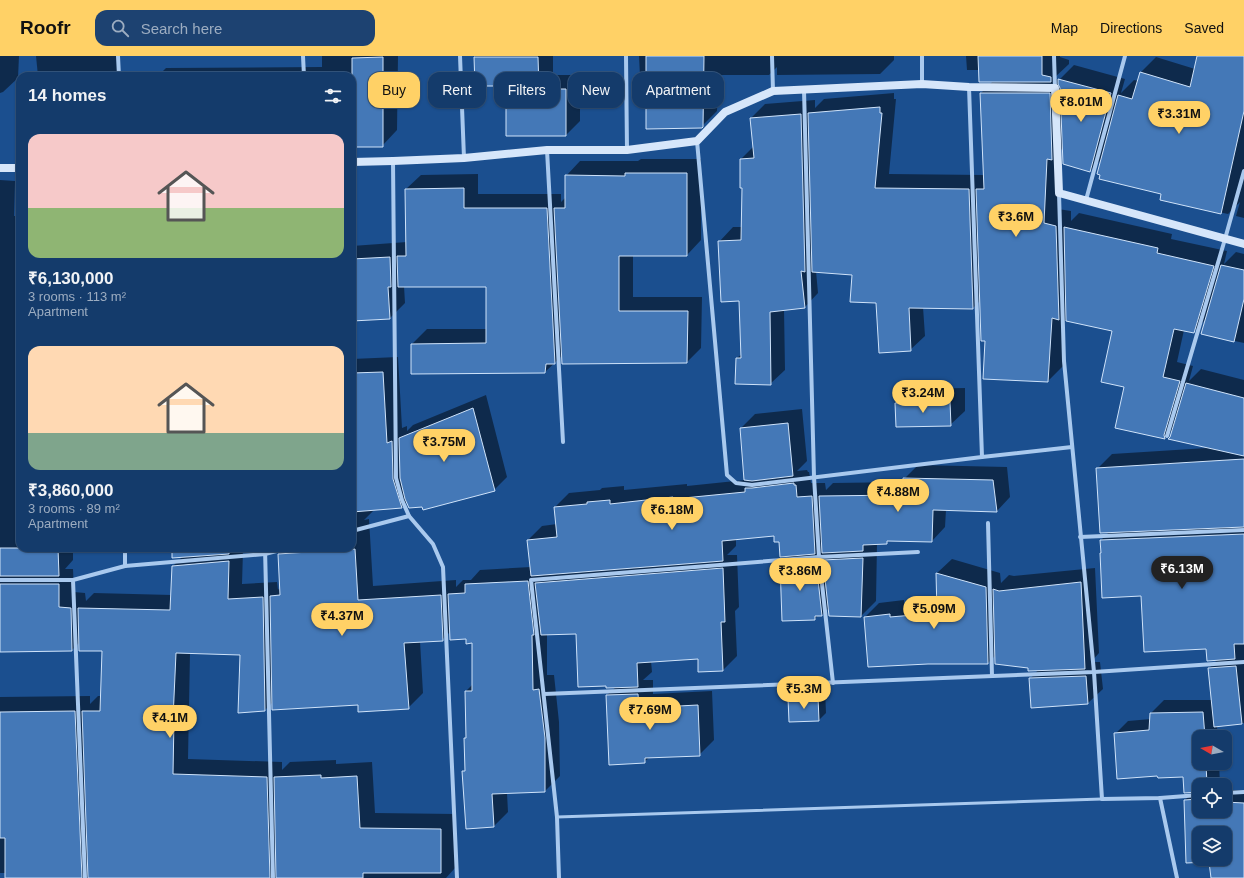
<!DOCTYPE html>
<meta charset="utf-8">
<style>
:root{--surface:#143b6b;--page:#1d4271;--text:#f1f3f6;--muted:#9dadc1;--line:#33557e;--accent:#ffd166}
body{margin:0;font-family:Helvetica,sans-serif;background:var(--page);color:var(--text);height:100vh;display:flex;flex-direction:column;font-size:15px;white-space:nowrap}
*{box-sizing:border-box;margin:0}
p{font-size:13px;color:var(--muted)}
.icon{flex:none;width:22px;height:22px;fill:none;stroke:currentColor;stroke-width:2;stroke-linecap:round;stroke-linejoin:round}
.map{position:relative;flex:1;overflow:hidden}
.side{position:absolute;left:16px;top:16px;width:340px;height:480px;display:flex;flex-direction:column;background:var(--surface);border-radius:12px;box-shadow:0 1px 3px #0004,0 0 0 1px var(--line)}
.side>*{flex:none}
.guide{position:absolute;left:368px;top:16px;width:380px;height:36px;display:flex;gap:8px}
.needle{width:26px;rotate:279deg}
.buttons{position:absolute;left:1192px;top:674px;display:grid;gap:8px}
.buttons a{display:grid;place-items:center;width:40px;height:40px;border-radius:8px;background:var(--surface);box-shadow:0 1px 3px #0004,0 0 0 1px var(--line);font-size:20px}
.price{position:absolute;translate:-50% -34px;padding:0 9px;border-radius:14px;background:var(--accent);color:#111;font-size:13px;line-height:26px;filter:drop-shadow(0 1px 2px #0008)}
.price::after{content:'';position:absolute;left:50%;top:24px;width:12px;height:9px;margin-left:-6px;background:inherit;clip-path:polygon(0 0,100% 0,50% 100%)}
.price.current{background:#222;color:#fff}
ul{padding:0;list-style:none}
li{display:grid;align-content:center;gap:8px;height:212px;padding:0 12px}
li span{display:grid;place-items:center;height:124px;border-radius:12px;color:#555}
li>.icon{margin-inline-start:auto}
span .icon{width:72px;height:72px;fill:#fffc;stroke-width:1}
li b{font-size:17px}
h2{display:flex;justify-content:space-between;align-items:center;height:48px;padding:0 12px;font-size:17px}
.pill{padding:0 14px;border-radius:12px;background:var(--surface);box-shadow:0 1px 3px #0004,0 0 0 1px var(--line);font-size:14px;line-height:36px}
.pill.current{background:var(--accent);color:#111}
header{display:flex;align-items:center;gap:24px;box-sizing:border-box;height:56px;padding:0 20px;background:var(--accent);color:#111}
header strong{font-size:19px}
nav{display:flex;gap:22px;margin-inline-start:auto;font-size:14px}
.search{width:280px;height:36px;background:var(--page);display:flex;align-items:center;gap:10px;box-sizing:border-box;padding:0 14px;border-radius:12px;color:var(--muted);font-size:15px}
.map>svg:first-child{display:block}
.shadow{fill:#0007;fill-rule:evenodd}
.building{fill:#4478b7;stroke:#cfe3fa;fill-rule:evenodd}
.lines{fill:none;stroke-linecap:round;stroke-linejoin:round}
.lane{stroke:#a9c9ee;stroke-width:3}
.street{stroke:#a9c9ee;stroke-width:4}
.secondary{stroke:#d6e6fa;stroke-width:8}
</style>
<header>
<strong>Roofr</strong>
<div class="search"><svg class="icon" aria-label="search" viewBox="0 0 24 24"><circle cx="10" cy="10" r="6"/><path d="M15 15l6 6"/></svg>Search here</div>
<nav><a>Map</a><a>Directions</a><a>Saved</a></nav>
</header>
<div class="map">
<svg width="1244" height="822" viewBox="0 0 1244 822">
<rect width="100%" height="100%" fill="#1b4f8f"/>
<g class="shadow">
<path d="M0 0H19L18 22 3 36 0 37Z"/>
<path d="M36 0H120V20H38Z"/>
<path d="M322 0H398L397 74 382 90H352V20H158L166 12 322 11Z"/>
<path d="M475 0H553V19H580V65L566 79 507 29H476Z"/>
<path d="M639 0H894V4L880 18 777 19V11L769 19H718L717 55 701 71 647 20H640Z"/>
<path d="M966 0H1060V1L1069 4V8L1053 23H1060L1074 9 1125 23 1121 37 1134 24 1138 25 1141 16 1156 1 1195 13 1198 0H1244V162L1236 160 1240 146 1228 158 1161 143 1162 138 1102 103 1090 115 1064 91 1061 94 1058 153 1071 155V165L1079 157 1172 178 1171 183 1227 195 1224 208 1236 196 1244 198V287L1202 278 1206 263 1193 276 1184 274 1177 306 1193 310 1189 325 1201 313 1244 324V667L1217 670 1218 681H1199V707H1219L1220 729H1199V755H1225V734H1244V822H1212L1210 805 1187 806 1185 744 1194 735 1184 720 1115 678 1128 665 1151 663V657L1164 644H1212L1209 612 1218 603 1207 592 1142 539 1101 497 1102 496 1101 484 1110 475 1098 412 1112 398 1207 392 1174 372 1165 382 1116 371 1125 330 1113 274 1065 264 1063 310 1048 325 986 284 981 244 973 252 923 251 925 280 910 294 877 246 853 218 816 215 818 237 804 252 784 253 785 314 770 328 737 302 742 298 740 244 719 186 733 171H742L743 131H741V103L754 90 751 62 765 48 815 44V52L824 43 894 37V43H896L889 118 984 119 981 37 993 25 980 14H967ZM1199 777H1225V803H1199Z"/>
<path d="M641 103H701V184L687 199H633V241H702L701 292 687 306 563 299 545 316 412 317V288L427 273H487V230H404L405 247 390 262 352 264V190L407 186 406 133 421 119 478 118V138H561V146L566 141V120L580 105H638Z"/>
<path d="M0 124 15 125 14 160H18V189H20V492H73V504L65 513H73L74 536 85 537 86 545 94 537 172 539 173 510 182 501 173 497 132 496V492H263L261 494 243 495 242 528 277 526 278 534 280 531 279 499 285 492H352V303L398 301 402 372 407 370V375L413 369 486 339 507 421 494 434 423 450 408 445 401 452 375 453 364 464 369 463 373 530 456 524V531L463 524H471L480 514 531 511 528 484 542 470 557 468 555 451 569 437 600 434 602 432 624 430V434L687 428V430L745 424 741 372 755 358 802 353 807 405 797 415 807 414 808 416H809L811 427H825L826 434 833 427 904 426V423L918 409 1007 411 1010 441 997 455 946 454 945 471 932 485 889 484 886 487 877 488 876 545 861 560 829 552 822 559H818L815 563 783 564 781 508 790 499 775 479 736 483V490L727 499H737L739 551 735 555 737 600 723 614 698 602 651 605 652 616 643 624H653V638L712 635 714 684 699 699 650 701 644 706 607 639 616 631 577 577 547 578V619H554L559 666 560 720 545 735 507 737 508 756 494 770 464 716 466 713 465 682 467 681 466 635 473 628V586L466 582 450 576 442 584 420 585 423 637 408 652 359 648 273 646 265 654 239 655 241 598 190 597 188 703 282 706V714L290 706 336 704V708L372 706 375 757 456 758 455 812 446 822H6V817H0V641L90 640V648L98 640H101L103 594 80 586 72 594 0 595Z"/>
<path d="M965 332V355L950 369 896 347 911 333Z"/>
<path d="M952 503 1000 517 1001 527 1009 519 1014 520 1095 512 1099 597 1091 606H1100L1103 633 1088 647 1031 651 1030 623 1038 614 1029 612 996 599 988 607 865 561 879 547 904 544V547L938 544 937 517Z"/>
<path d="M825 634 826 657 819 664 789 642 797 635Z"/>
</g>
<g class="building">
<path d="M646 0H704L703 71 702 72 646 73Z"/>
<path d="M978 0H1042V19L1051 21V26H979Z"/>
<path d="M1197 0H1244V55L1221 158 1160 144 1161 138 1099 123 1100 119 1097 118 1118 39 1132 43 1140 16 1190 31Z"/>
<path d="M383 1V91H352V2Z"/>
<path d="M474 1H538L539 33H566V80H506V30H475Z"/>
<path d="M1058 23 1111 37 1090 116 1063 108 1060 32 1058 28Z"/>
<path d="M980 37H1050L1052 104 1047 103 1044 167 1056 170 1059 264 1052 262 1048 326 983 323 985 285H981L976 133H984Z"/>
<path d="M880 51V57H882L875 132 969 133 973 253 909 252 911 295 879 297 876 247 850 246 852 219 812 216 808 57Z"/>
<path d="M801 58 805 216 801 215 805 252 770 256 771 329 735 328 736 302H741L739 245 721 246 718 185 741 184 742 132H740V103L754 102 750 62Z"/>
<path d="M625 117H687V200H619V255H688L687 307 562 308 554 152H565V119L625 120Z"/>
<path d="M464 132V152H547L555 308H546L545 317 411 318V288L486 287V231H398L397 200H406L405 133Z"/>
<path d="M1064 171 1158 192 1157 197 1214 210 1194 277 1174 273 1163 321 1180 325 1164 379 1165 383 1115 372 1124 331 1101 326 1112 275 1066 265Z"/>
<path d="M390 201 391 231H388L390 263 352 265V203Z"/>
<path d="M1221 209 1244 214V243L1234 286 1201 278Z"/>
<path d="M383 316 387 387 392 385 393 423 402 452 352 456V317Z"/>
<path d="M1186 327 1244 342V400L1168 383 1170 381Z"/>
<path d="M950 346 951 370 896 371 895 347Z"/>
<path d="M473 352 495 435 423 454 422 451 409 452 405 443 400 422 399 382Z"/>
<path d="M788 367 793 420 752 425 744 424 740 372Z"/>
<path d="M1244 403V471L1100 477 1096 412Z"/>
<path d="M903 422 993 424 997 456 933 454 932 486 887 485V488L863 489V495L822 497 819 440 903 439Z"/>
<path d="M794 427V429H796L797 441 812 440 815 498 780 501 779 486H774V480L722 485 723 505 531 520 527 484 557 481 554 451 587 448V446L610 444V448L673 441V443L745 436V432H752Z"/>
<path d="M1244 478V588H1234L1235 603 1207 605 1206 593 1144 596 1141 540 1102 542 1100 497H1101L1100 484Z"/>
<path d="M0 492H58L59 520H0Z"/>
<path d="M172 492H229V498L172 502Z"/>
<path d="M355 493 358 544 441 539 443 585 404 587 409 653 358 656V649L272 654 270 540 280 539 278 498Z"/>
<path d="M863 502 861 561 829 560 823 504Z"/>
<path d="M229 505 228 543 263 541 265 655 238 657 240 599 176 597 173 663H174L173 718 267 721 270 822H88L82 655H100L102 595H79L78 552 170 554 172 510Z"/>
<path d="M816 505 822 560H815V564L782 565 780 508Z"/>
<path d="M723 512 725 566H721L723 615 698 616V603L637 607 638 631 606 632V630L578 631 576 578 541 579 535 527Z"/>
<path d="M936 517 986 531 988 608H928L868 611 864 561 890 558V561L937 557Z"/>
<path d="M528 525 534 579H532L533 634 539 633 545 682V736L492 738 494 771 466 773 462 715H465L464 682H466L465 635H472V587L466 588V583L450 584 448 538 465 537V528Z"/>
<path d="M1081 526 1085 613 1028 615V612L995 608 993 533 999 535Z"/>
<path d="M0 528H59V551L71 552 72 595 0 596Z"/>
<path d="M1236 610 1242 668 1214 671 1208 612Z"/>
<path d="M1086 620 1088 648 1031 652 1029 622Z"/>
<path d="M638 638 639 652 698 649 700 700 645 702V707L609 709 606 639Z"/>
<path d="M818 641 819 665 789 666 788 642Z"/>
<path d="M75 655 82 822H5V782H0V656Z"/>
<path d="M1203 656 1205 681H1199V707H1206L1207 729H1199V736L1184 737 1183 721 1158 722 1157 720 1117 723 1114 677 1149 674 1150 657Z"/>
<path d="M321 719V722L357 720 360 772 441 773V817H363V822H276L274 721Z"/>
<path d="M1199 743V755H1225V746L1244 747V822H1211L1209 806 1186 807 1184 744ZM1199 777H1225V803H1199Z"/>
</g>
<g class="lines">
<path class="lane" d="M557 761 1102 743"/>
<g class="street">
<path d="M118 0 119 20"/>
<path d="M303 0 304 20"/>
<path d="M460 0 464 102"/>
<path d="M626 0 627 94"/>
<path d="M772 0 773 35"/>
<path d="M922 0V28"/>
<path d="M1054 0 1055 32"/>
<path d="M804 34 814 421 819 501 833 627"/>
<path d="M697 85 727 419 736 427 752 429 982 401 969 31"/>
<path d="M547 94 563 386"/>
<path d="M393 105 396 422 402 444 409 460 433 488 443 511 457 822"/>
<path d="M1059 137 1064 305 1094 616 1102 743 1160 742 1199 739"/>
<path d="M1086 144 1125 0"/>
<path d="M1167 380 1225 183 1244 115"/>
<path d="M982 401 1072 391"/>
<path d="M988 467 992 620"/>
<path d="M352 475 409 460"/>
<path d="M1080 481 1244 474"/>
<path d="M265 492 273 822"/>
<path d="M125 510 265 498 288 492"/>
<path d="M0 524H73"/>
<path d="M544 638 1094 616 1244 606"/>
<path d="M1225 737 1244 736"/>
<path d="M1160 742 1177 822"/>
<path d="M85 822 73 524 125 510V492"/>
<path d="M559 822 557 761 531 524 819 501 918 496"/>
</g>
<g class="secondary">
<path d="M352 106 393 105 464 102 547 94H627L697 85 725 56 773 35 922 28 969 31 1055 32 1059 137 1244 188"/>
<path d="M0 112H20"/>
</g>
</g>
</svg>
<div class="buttons">
<a><svg class="needle" viewBox="-14 -14 28 28"><path d="M0-13l5 13h-10z" fill="#e53935"/><path d="M0 13l5-13h-10z" fill="#9dadc1"/></svg></a>
<a><svg class="icon" aria-label="locate" viewBox="0 0 24 24"><circle cx="12" cy="12" r="6"/><path d="M12 2v4M12 18v4M2 12h4M18 12h4"/></svg></a>
<a><svg class="icon" aria-label="layers" viewBox="0 0 24 24"><path d="M12 4l9 5-9 5-9-5zM3 14l9 5 9-5"/></svg></a>
</div>
<b class="price" style="left:1081px;top:67px">₹8.01M</b>
<b class="price" style="left:1179px;top:79px">₹3.31M</b>
<b class="price" style="left:1016px;top:182px">₹3.6M</b>
<b class="price" style="left:923px;top:358px">₹3.24M</b>
<b class="price" style="left:444px;top:407px">₹3.75M</b>
<b class="price" style="left:898px;top:457px">₹4.88M</b>
<b class="price" style="left:672px;top:475px">₹6.18M</b>
<b class="price current" style="left:1182px;top:534px">₹6.13M</b>
<b class="price" style="left:800px;top:536px">₹3.86M</b>
<b class="price" style="left:934px;top:574px">₹5.09M</b>
<b class="price" style="left:342px;top:581px">₹4.37M</b>
<b class="price" style="left:804px;top:654px">₹5.3M</b>
<b class="price" style="left:650px;top:675px">₹7.69M</b>
<b class="price" style="left:170px;top:683px">₹4.1M</b>
<div class="guide">
<a class="pill current">Buy</a>
<a class="pill">Rent</a>
<a class="pill">Filters</a>
<a class="pill">New</a>
<a class="pill">Apartment</a>
</div>
<section class="side">
<h2>14 homes<svg class="icon" aria-label="filters" viewBox="0 0 24 24"><path d="M4 7h16M4 17h16"/><circle cx="9" cy="7" r="2"/><circle cx="15" cy="17" r="2"/></svg></h2>
<ul>
<li><span style="background:linear-gradient(#f6c9c9 60%,#8fb573 0)"><svg class="icon" aria-label="home" viewBox="0 0 24 24"><path d="M3 11l9-7 9 7M6 9v11h12V9"/></svg></span><div><b>₹6,130,000</b><p>3 rooms · 113 m²</p><p>Apartment</p></div></li>
<li><span style="background:linear-gradient(#ffd9b3 70%,#7fa58c 0)"><svg class="icon" aria-label="home" viewBox="0 0 24 24"><path d="M3 11l9-7 9 7M6 9v11h12V9"/></svg></span><div><b>₹3,860,000</b><p>3 rooms · 89 m²</p><p>Apartment</p></div></li>
</ul>
</section>
</div>
